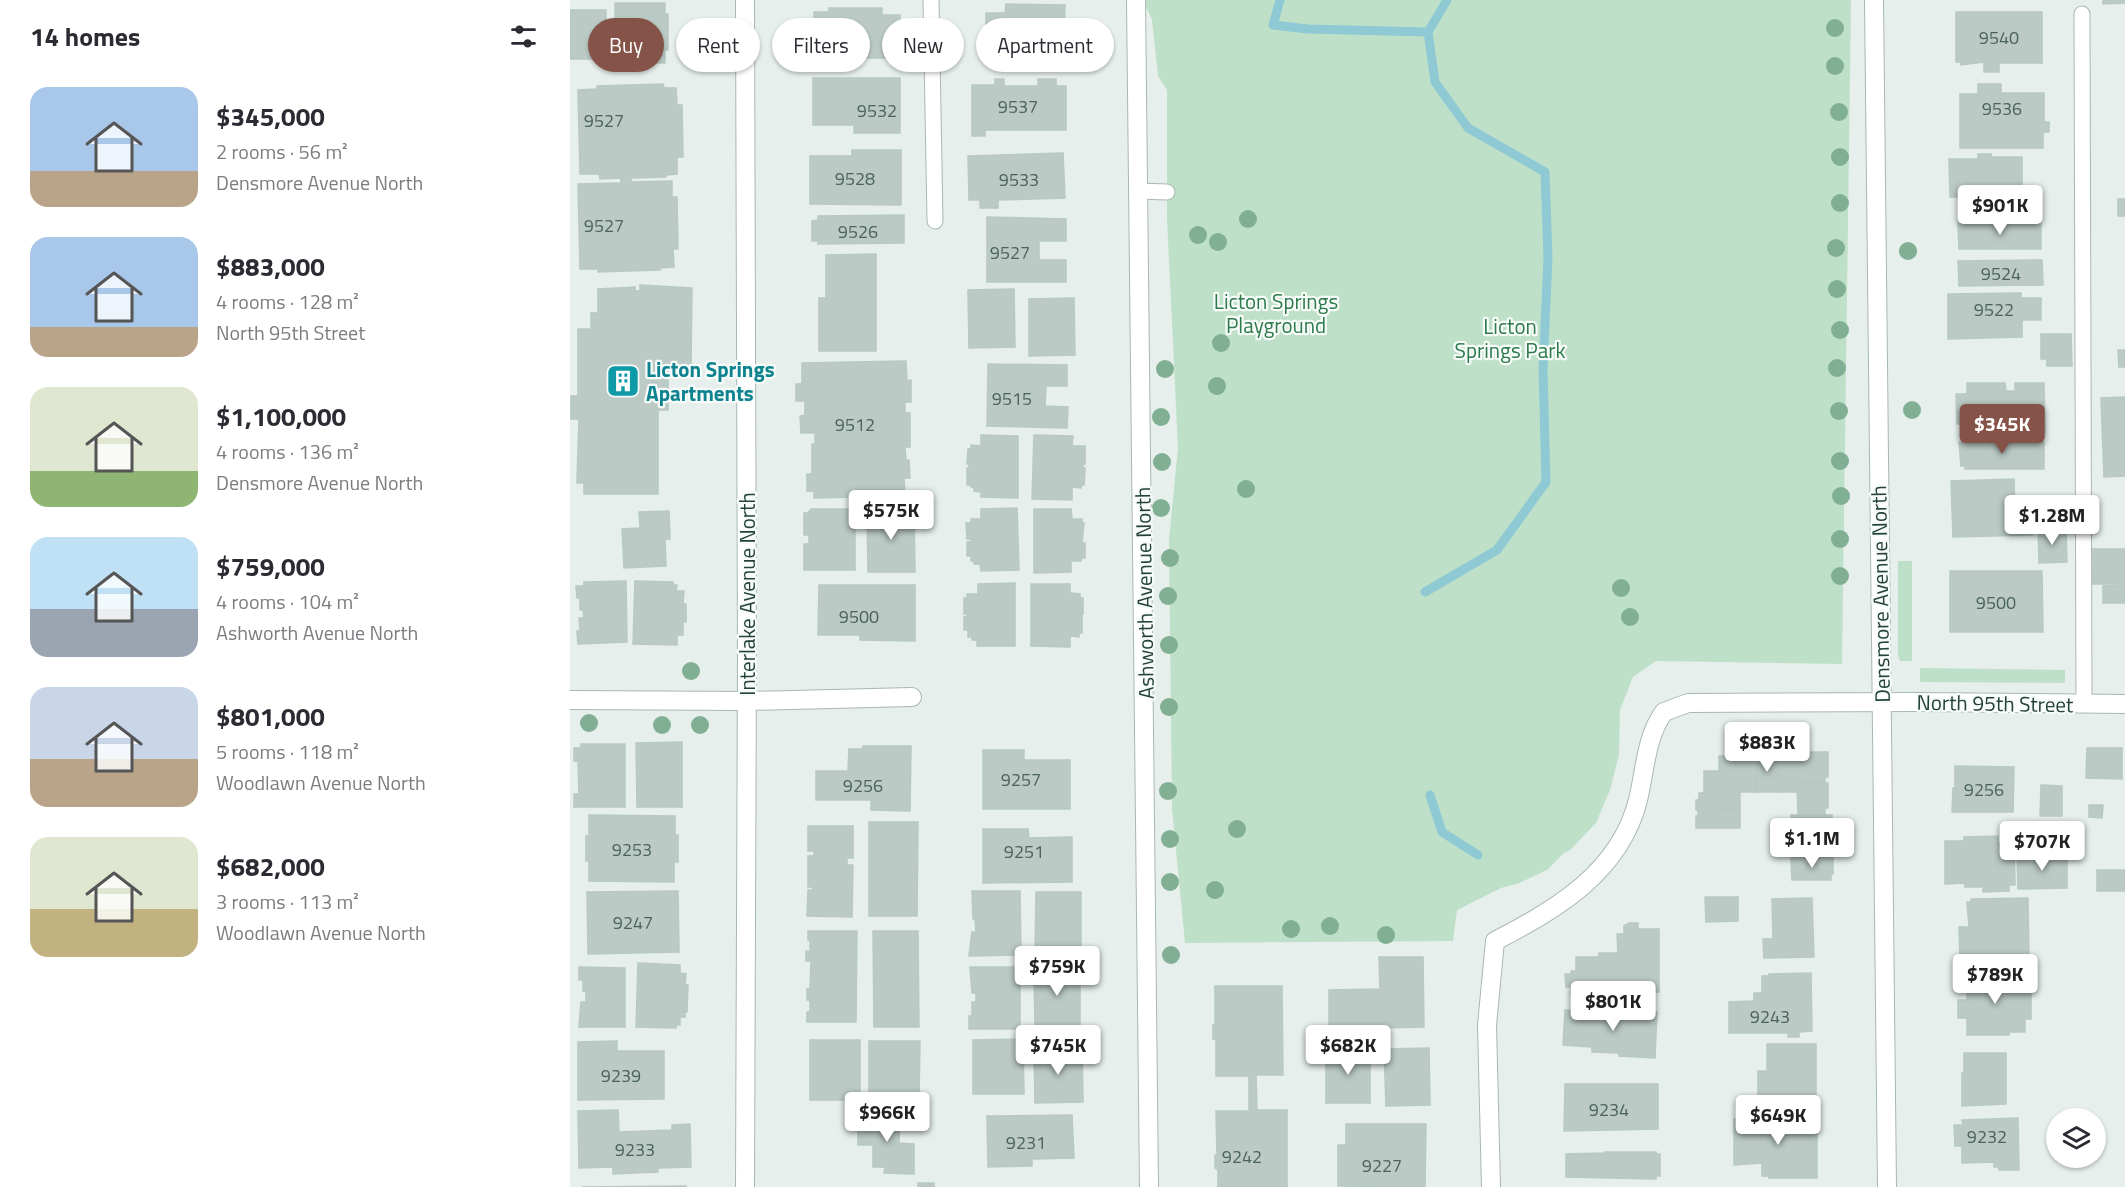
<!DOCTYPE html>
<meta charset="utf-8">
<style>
:root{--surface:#fff;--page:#f2f2f3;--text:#2b2b33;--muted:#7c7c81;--accent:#855347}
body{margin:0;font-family:"Titillium Web",sans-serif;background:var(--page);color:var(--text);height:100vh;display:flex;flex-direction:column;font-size:22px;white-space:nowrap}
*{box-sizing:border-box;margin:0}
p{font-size:20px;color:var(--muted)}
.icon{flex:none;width:33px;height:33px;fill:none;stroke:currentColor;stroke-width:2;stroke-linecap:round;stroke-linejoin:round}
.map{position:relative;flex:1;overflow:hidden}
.drawer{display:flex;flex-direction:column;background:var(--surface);width:570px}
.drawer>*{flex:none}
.banner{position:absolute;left:18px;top:18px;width:570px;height:54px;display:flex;gap:12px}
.controls{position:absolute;left:1476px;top:1108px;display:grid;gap:12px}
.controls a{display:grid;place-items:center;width:60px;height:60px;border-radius:50%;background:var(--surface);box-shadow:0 2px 4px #0004;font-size:30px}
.price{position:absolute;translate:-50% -51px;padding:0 14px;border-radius:6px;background:#fff;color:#222;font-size:20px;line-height:39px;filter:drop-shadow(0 2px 3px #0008)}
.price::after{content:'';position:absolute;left:50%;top:36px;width:18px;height:14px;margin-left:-9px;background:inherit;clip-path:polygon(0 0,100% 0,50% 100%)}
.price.current{background:var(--accent);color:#fff}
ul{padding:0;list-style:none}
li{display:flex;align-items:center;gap:18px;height:150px;padding:0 30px}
li span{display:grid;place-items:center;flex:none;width:168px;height:120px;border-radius:18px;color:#555}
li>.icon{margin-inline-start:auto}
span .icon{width:72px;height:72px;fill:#fffc;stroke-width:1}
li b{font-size:26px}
h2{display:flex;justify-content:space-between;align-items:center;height:72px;padding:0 30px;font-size:26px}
.chip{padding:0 21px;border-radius:27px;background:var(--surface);box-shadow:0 2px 4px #0004;font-size:21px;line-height:54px}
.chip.current{background:var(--accent);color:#fff}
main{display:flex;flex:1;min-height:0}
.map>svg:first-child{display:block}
.green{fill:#bfe0c8}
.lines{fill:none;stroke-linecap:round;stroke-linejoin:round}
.stream{stroke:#8ec9d4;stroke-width:9}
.building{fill:#bbcac4;stroke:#b8c9c2;stroke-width:1.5}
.service-casing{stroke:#a8b8b2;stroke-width:17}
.minor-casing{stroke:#a8b8b2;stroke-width:20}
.service{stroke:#fff;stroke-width:15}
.minor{stroke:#fff;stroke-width:18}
.tree{fill:#80af93}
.labels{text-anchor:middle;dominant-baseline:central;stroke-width:4.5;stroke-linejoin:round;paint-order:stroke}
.number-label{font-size:18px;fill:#4a645c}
.park-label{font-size:21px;fill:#2d7a4b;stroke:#f7fbf9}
.culture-label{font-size:21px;font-weight:bold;fill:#0d838f;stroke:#f7fbf9;text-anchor:start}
.street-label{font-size:21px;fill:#24423a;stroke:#f7fbf9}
</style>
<main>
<section class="drawer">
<h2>14 homes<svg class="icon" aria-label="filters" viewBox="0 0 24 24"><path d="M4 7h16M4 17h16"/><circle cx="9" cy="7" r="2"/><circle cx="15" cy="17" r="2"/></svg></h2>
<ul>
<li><span style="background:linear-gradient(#a9c7e8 70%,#b9a48a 0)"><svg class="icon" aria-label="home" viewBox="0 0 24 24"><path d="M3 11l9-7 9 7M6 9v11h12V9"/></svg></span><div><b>$345,000</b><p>2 rooms · 56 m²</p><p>Densmore Avenue North</p></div></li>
<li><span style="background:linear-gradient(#a9c7e8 75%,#b9a48a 0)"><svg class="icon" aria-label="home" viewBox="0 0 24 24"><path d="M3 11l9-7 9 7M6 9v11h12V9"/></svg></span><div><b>$883,000</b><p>4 rooms · 128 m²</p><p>North 95th Street</p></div></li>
<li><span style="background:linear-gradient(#dfe7d0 70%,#8fb573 0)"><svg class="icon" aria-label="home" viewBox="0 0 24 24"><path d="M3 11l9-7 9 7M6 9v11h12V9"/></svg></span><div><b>$1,100,000</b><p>4 rooms · 136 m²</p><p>Densmore Avenue North</p></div></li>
<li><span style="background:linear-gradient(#bfe0f5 60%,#9aa5b1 0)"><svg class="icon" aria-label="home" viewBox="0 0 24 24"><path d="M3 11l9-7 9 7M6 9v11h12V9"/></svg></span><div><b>$759,000</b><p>4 rooms · 104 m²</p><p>Ashworth Avenue North</p></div></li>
<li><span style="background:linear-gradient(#c9d6e8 60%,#b9a48a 0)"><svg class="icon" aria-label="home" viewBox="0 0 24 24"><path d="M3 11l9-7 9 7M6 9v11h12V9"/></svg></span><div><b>$801,000</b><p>5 rooms · 118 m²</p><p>Woodlawn Avenue North</p></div></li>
<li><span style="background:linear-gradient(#dfe7d0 60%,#c2b280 0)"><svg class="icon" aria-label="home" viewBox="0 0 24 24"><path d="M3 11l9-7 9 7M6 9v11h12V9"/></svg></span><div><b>$682,000</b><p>3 rooms · 113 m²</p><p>Woodlawn Avenue North</p></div></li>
</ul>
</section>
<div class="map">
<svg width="1555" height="1187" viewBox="0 0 1555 1187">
<rect width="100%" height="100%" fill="#e6efeb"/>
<g class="green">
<path d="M573 0H1281L1272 664 1086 661 1063 677 1050 710 1049 755 1040 790 1026 823 1000 850 994 853 977 870 947 884 931 888 887 910 883 941 615 943 602 809 599 539 608 448 597 219V90L588 76 582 20Z"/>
<path d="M1328 561H1342V661H1330L1328 655Z"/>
<path d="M1350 668 1495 670V683L1350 682Z"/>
</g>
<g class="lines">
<g class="stream">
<path d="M710 0 703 25 738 29 858 32 865 82 898 128 975 172 978 258 973 369 976 482 927 550 855 592"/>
<path d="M858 32 877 0"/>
<path d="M860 795 872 832 908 855"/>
</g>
</g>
<g class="building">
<path d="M1533 0H1555V3L1533 4Z"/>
<path d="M45 3H95V14H98V50H95V63H45Z"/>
<path d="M436 4 495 5 493 67 435 66V57H416V13H435Z"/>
<path d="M259 8H312V15H330V58H244V12H259Z"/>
<rect x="0" y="10" width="36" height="49"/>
<path d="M1386 12H1472V63H1429V72H1414V62L1391 65V62H1386Z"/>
<path d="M243 78H330V133H284V125H243Z"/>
<path d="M425 79H434V86H468V79H486V86H496V130H415V136H402V85H425Z"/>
<path d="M93 84 94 88H106L107 105H112L113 157H107V174L96 175V177L61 178V182L102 181V197H107L108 249H103L104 267 90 268V270L28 272V269H10L8 184 51 183V178L30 179 29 174H10L8 90 27 89V86Z"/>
<path d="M1408 84H1431V93H1474V122H1479V132H1473V148H1390V94H1408Z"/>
<path d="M282 150H331V205L240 204V156H282Z"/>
<path d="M493 153 495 198 428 200V208H410V200H399L398 156Z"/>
<path d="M1408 154H1421V157H1452V197H1380L1379 159H1408Z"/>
<rect x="1548" y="199" width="7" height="17"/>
<path d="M334 215V243L248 244V241H242V221L248 220V216Z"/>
<path d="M417 217 496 219V241H469V260H496V282H417Z"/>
<path d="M1388 223H1471V249H1389Z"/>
<path d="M306 254V351H249V298H256V255Z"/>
<path d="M1472 260 1473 285 1389 286 1388 261Z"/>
<path d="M70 285 122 288 121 366H98V410H88V494H14V483H7L9 419H1V396H8V329H21V313H28V289L65 287V291H70Z"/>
<path d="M444 289 445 347 399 348 398 290Z"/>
<path d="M1451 293V298H1471V320H1452V337L1378 339V294Z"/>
<path d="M504 298 505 355 459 356V299Z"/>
<path d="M1471 334H1501L1502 366H1477V359H1471Z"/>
<path d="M1548 350H1555V367H1549Z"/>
<path d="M336 361 337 381 341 380V402H335V413H340V447H335L336 460H339L340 478H334L335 496 244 498V491H237V474H242V444H245V433H231L230 416 235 415V401H226V384H232V363Z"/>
<path d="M418 364 497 365V386H476L475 406 498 407 497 428 417 426Z"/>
<path d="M1397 383H1435L1436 391H1445V383H1474L1475 433H1447V431H1436V434H1397V424H1387L1386 394H1397Z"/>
<path d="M1555 397V476L1534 477 1531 398Z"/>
<path d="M411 435 448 436V498L411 497V492L404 491V488L401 487V485H397V468H399V464H397L398 449H401V445L411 446Z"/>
<path d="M464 435 503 436 502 446H515V464H513V468H515L514 485H511V488L502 487V500L462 499Z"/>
<path d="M1389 442H1474V469H1395V466H1391Z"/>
<path d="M1444 479 1445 514 1463 513V535L1383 537 1381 481Z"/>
<path d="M447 508 449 570 411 571 410 564H404V561H401V556H397V542H401V539H397L396 523H401V519H411V509Z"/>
<path d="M241 509H285V570H234V544H239V535H234V513H238Z"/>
<path d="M464 509H501L502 519H512V523H514L512 543H515V558H511V561H501V572L464 573Z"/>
<path d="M344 510 345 572H298L297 511Z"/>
<path d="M99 511 100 539H95L96 566 54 568 52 529 70 528 69 512Z"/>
<path d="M1496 530 1497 562 1469 563 1468 531Z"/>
<rect x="1518" y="549" width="37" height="35"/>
<path d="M1380 571H1472L1473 632H1380Z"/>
<path d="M56 581 57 642 8 644 7 631H10L9 618H14L13 610H10V598H7L6 586H14V582Z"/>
<path d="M65 581 103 582V585H107L106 591H114L113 604H116V622L113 621V635H107V645L63 644Z"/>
<path d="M445 583V646H407V640H402V637H398V630H394V617H397V614H394V598H397V594H408V584Z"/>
<path d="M461 584H500V593L510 594V598H513V614H510L512 615V633H509V637L500 636V647L461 646Z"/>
<path d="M249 585H345V641L290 640V635H248Z"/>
<path d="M1555 585V603H1533V586Z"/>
<path d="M112 742V807H67L66 743Z"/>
<path d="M11 744H55V807H4V794H9L8 761H4V748H11Z"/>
<path d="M293 746H341L340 811 301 810V800H246V771H278L279 749H292Z"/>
<path d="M1517 748H1552V779L1516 778Z"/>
<path d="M413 750H454V760H500V809H413Z"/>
<path d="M1207 752 1227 754V792H1208Z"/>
<path d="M1227 752H1258V777H1255V783H1227Z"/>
<path d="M1166 753 1186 755V792H1166Z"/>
<path d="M1186 753 1207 754 1208 792H1186Z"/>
<path d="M1149 756H1166V792L1134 793V771H1149Z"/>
<path d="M1385 766 1444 767 1443 812H1382L1383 788H1385Z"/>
<path d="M1227 783H1258V808H1255V815H1228Z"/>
<path d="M1471 785 1492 786V816H1470Z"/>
<path d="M1170 792V809L1126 810V800H1129V793Z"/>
<path d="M1519 805H1533L1532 818 1519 817Z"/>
<path d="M1170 809V828H1126V816H1128V810Z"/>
<path d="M19 815 105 816V835H108V862H104V882L19 881V861H16V836H19Z"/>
<path d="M1221 815H1262V831H1259L1260 836H1221Z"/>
<path d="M299 822H348L347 916H299Z"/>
<rect x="1469" y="822" width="22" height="16"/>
<path d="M238 826H283V858H277V865H283L282 917 237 916 238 890H243V887H238V856H244V851H238Z"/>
<path d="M413 829H458L459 838 502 837V882L413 883Z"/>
<path d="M1221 836H1263V853H1260V857L1221 858Z"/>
<path d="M1428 836V843H1444L1445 885H1439V891L1413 892V887H1395V883L1375 884V841H1394V837Z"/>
<path d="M1447 855H1497V888L1448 889Z"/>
<path d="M1260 857H1263V874H1261V880H1222L1221 858Z"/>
<rect x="1527" y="870" width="28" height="21"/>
<path d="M108 891 109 952 18 954 17 892Z"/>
<path d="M402 891H450L451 955 399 956 402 932H406L405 919H403Z"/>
<path d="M466 892H511V955H465Z"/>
<path d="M1135 897H1168V921L1136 922Z"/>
<path d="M1242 898 1244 957 1194 958 1193 939H1203L1202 899Z"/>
<path d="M1458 898 1459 960 1390 963 1389 927H1399L1397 902H1401V899Z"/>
<path d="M1059 923H1068V929H1089V992L1001 995V987H996L995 974H1001V971H1006V957H1029V953H1048L1047 934H1054V926Z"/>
<path d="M238 931H287L286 1022H237V1012H240V1000H237V989H240L241 961H236V951L240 952V940H238Z"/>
<path d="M303 931H348L349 1027H304Z"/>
<path d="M809 957H853L854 1027 814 1028V1033L759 1034V990L810 989Z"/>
<path d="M68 963 110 965V973L116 974 115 985H118L117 1012H115V1017H110V1025H106V1028L66 1027Z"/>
<path d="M464 966H510V1029H465Z"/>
<path d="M9 967 55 968V1027H9L11 1002H16V991H13V980H9Z"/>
<path d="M400 967H450V1029H399V1016H402V1002H406V993H402Z"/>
<path d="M1397 972 1445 973V990H1461V1019H1455V1032H1439V1035H1397V1018H1388V1000H1397Z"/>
<path d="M1241 973 1242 1031 1229 1032V1037H1218V1033H1159V1002L1184 1001V993H1192V976H1199V974Z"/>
<path d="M645 986H712L713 1075H686L687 1110H717V1187H648V1170L645 1168V1155H647L646 1111H679V1076H646V1039H643V1025H645Z"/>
<path d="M995 1010 1049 1013V1010L1087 1012 1085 1058 1049 1056V1053L1022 1052V1047L993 1045Z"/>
<path d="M453 1039 454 1094H403V1040Z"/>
<rect x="240" y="1040" width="50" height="60"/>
<path d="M47 1041V1051H94V1099L8 1100V1042Z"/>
<path d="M299 1041H350L349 1099H299Z"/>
<path d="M1197 1044H1246V1102H1196V1100H1188V1071H1197Z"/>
<path d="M512 1048 513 1102 465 1103 464 1049Z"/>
<rect x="756" y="1048" width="44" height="55"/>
<path d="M859 1048 860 1105 816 1106 814 1049Z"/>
<path d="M1394 1053H1436V1104L1392 1106V1073H1394Z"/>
<path d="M995 1084H1088V1129L994 1131Z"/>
<path d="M48 1110 49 1132 102 1130V1125L120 1124 121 1167 88 1168V1172L43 1174V1167L9 1168 8 1111Z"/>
<path d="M299 1113H330L329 1143 344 1144V1174L314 1173 315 1167H303V1145H288V1120H299Z"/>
<path d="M502 1115 504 1158 462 1159V1166L418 1167 417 1116Z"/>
<path d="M1448 1118 1449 1170H1429V1167H1424V1162L1392 1163V1146H1385L1384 1125H1393L1392 1120Z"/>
<path d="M1164 1119H1247V1178H1199V1176H1192V1163L1164 1165Z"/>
<path d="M776 1124H856L855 1187 768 1186V1145H776Z"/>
<path d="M1035 1152H1086V1154H1090V1176H1086V1179L996 1177V1154L1035 1153Z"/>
<rect x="348" y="1183" width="16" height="4"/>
<path d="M116 1186V1187H12Z"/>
</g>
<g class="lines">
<defs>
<g id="service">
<path d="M361 0 365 221"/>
<path d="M1512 14 1514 704"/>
<path d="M568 191 597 192"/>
</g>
<g id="minor">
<path d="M175 0 177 657 175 1187"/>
<path d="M566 0 579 1187"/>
<path d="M1304 0 1317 1187"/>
<path d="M0 700 177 701 342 697"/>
<path d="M921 1187 917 1025 925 941C986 910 1050 872 1068 800 1075 771 1076 736 1094 712L1118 703 1347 702 1555 704"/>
</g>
</defs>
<use href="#service" class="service-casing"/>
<use href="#minor" class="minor-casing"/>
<use href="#service" class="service"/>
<use href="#minor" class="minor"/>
</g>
<g class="tree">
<circle cx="1265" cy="28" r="9"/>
<circle cx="1265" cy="66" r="9"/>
<circle cx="1269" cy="112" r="9"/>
<circle cx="1270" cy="157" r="9"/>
<circle cx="1270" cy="203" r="9"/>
<circle cx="678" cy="219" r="9"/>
<circle cx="628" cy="235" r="9"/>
<circle cx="648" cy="242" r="9"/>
<circle cx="1266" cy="248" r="9"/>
<circle cx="1338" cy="251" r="9"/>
<circle cx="1267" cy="289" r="9"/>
<circle cx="1270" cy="330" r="9"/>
<circle cx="651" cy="343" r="9"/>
<circle cx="1267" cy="368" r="9"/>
<circle cx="595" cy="369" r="9"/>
<circle cx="647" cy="386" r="9"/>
<circle cx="1342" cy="410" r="9"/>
<circle cx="1269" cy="411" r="9"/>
<circle cx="591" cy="417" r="9"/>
<circle cx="1270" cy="461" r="9"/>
<circle cx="592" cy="462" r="9"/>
<circle cx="676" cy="489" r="9"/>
<circle cx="1271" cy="496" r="9"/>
<circle cx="591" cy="508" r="9"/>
<circle cx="1270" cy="539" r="9"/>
<circle cx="600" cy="558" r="9"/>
<circle cx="1270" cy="576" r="9"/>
<circle cx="1051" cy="588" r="9"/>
<circle cx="598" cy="596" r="9"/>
<circle cx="1060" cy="617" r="9"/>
<circle cx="599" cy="645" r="9"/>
<circle cx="121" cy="671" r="9"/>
<circle cx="599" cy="707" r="9"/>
<circle cx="19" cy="723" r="9"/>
<circle cx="92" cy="725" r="9"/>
<circle cx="130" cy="725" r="9"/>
<circle cx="598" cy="791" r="9"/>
<circle cx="667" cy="829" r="9"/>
<circle cx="600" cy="839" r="9"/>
<circle cx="600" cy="882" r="9"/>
<circle cx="645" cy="890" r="9"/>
<circle cx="760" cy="926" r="9"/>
<circle cx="721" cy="929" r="9"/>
<circle cx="816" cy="935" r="9"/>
<circle cx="601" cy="955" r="9"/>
</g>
<defs>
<symbol id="building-square" viewBox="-11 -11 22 22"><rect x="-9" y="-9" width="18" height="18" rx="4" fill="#0f9aa8" stroke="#f7fbf9"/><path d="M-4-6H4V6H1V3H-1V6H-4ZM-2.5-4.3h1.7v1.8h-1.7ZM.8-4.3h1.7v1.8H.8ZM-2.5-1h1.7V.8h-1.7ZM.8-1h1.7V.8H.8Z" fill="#fff"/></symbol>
</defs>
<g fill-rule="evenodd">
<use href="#building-square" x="34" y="362" width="38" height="38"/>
</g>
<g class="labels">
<g class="number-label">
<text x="1429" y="37">9540</text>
<text x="448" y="106">9537</text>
<text x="1432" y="108">9536</text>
<text x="307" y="110">9532</text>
<text x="34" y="120">9527</text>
<text x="285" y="178">9528</text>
<text x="449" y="179">9533</text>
<text x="34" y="225">9527</text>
<text x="288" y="231">9526</text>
<text x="440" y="252">9527</text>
<text x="1431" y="273">9524</text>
<text x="1424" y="309">9522</text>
<text x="442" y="398">9515</text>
<text x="285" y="424">9512</text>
<text x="1426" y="602">9500</text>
<text x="289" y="616">9500</text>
<text x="451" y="779">9257</text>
<text x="293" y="785">9256</text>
<text x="1414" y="789">9256</text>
<text x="62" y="849">9253</text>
<text x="454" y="851">9251</text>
<text x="63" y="922">9247</text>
<text x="1200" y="1016">9243</text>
<text x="51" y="1075">9239</text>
<text x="1039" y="1109">9234</text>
<text x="1417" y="1136">9232</text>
<text x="456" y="1142">9231</text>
<text x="65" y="1149">9233</text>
<text x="672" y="1156">9242</text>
<text x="812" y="1165">9227</text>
</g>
<g class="park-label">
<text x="706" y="301">Licton Springs<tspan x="706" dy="24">Playground</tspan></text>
<text x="940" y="326">Licton<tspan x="940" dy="24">Springs Park</tspan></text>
</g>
<g class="culture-label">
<text x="76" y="369">Licton Springs<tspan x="76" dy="24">Apartments</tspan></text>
</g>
<g class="street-label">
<text transform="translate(574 593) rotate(-91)">Ashworth Avenue North</text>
<text transform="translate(177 594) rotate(-90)">Interlake Avenue North</text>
<text transform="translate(1310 594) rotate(-91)">Densmore Avenue North</text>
<text transform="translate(1425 703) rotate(1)">North 95th Street</text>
</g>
</g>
</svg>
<div class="controls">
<a><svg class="icon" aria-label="layers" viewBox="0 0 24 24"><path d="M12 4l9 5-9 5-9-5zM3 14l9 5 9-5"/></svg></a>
</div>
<b class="price" style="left:1430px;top:236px">$901K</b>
<b class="price current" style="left:1432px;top:455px">$345K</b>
<b class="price" style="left:321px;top:541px">$575K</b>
<b class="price" style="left:1482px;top:546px">$1.28M</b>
<b class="price" style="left:1197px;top:773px">$883K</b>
<b class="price" style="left:1242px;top:869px">$1.1M</b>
<b class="price" style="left:1472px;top:872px">$707K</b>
<b class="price" style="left:487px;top:997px">$759K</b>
<b class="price" style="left:1425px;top:1005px">$789K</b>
<b class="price" style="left:1043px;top:1032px">$801K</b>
<b class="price" style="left:488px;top:1076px">$745K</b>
<b class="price" style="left:778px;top:1076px">$682K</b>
<b class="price" style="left:317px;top:1143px">$966K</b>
<b class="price" style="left:1208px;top:1146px">$649K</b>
<div class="banner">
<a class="chip current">Buy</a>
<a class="chip">Rent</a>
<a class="chip">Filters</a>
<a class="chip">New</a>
<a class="chip">Apartment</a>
</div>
</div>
</main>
